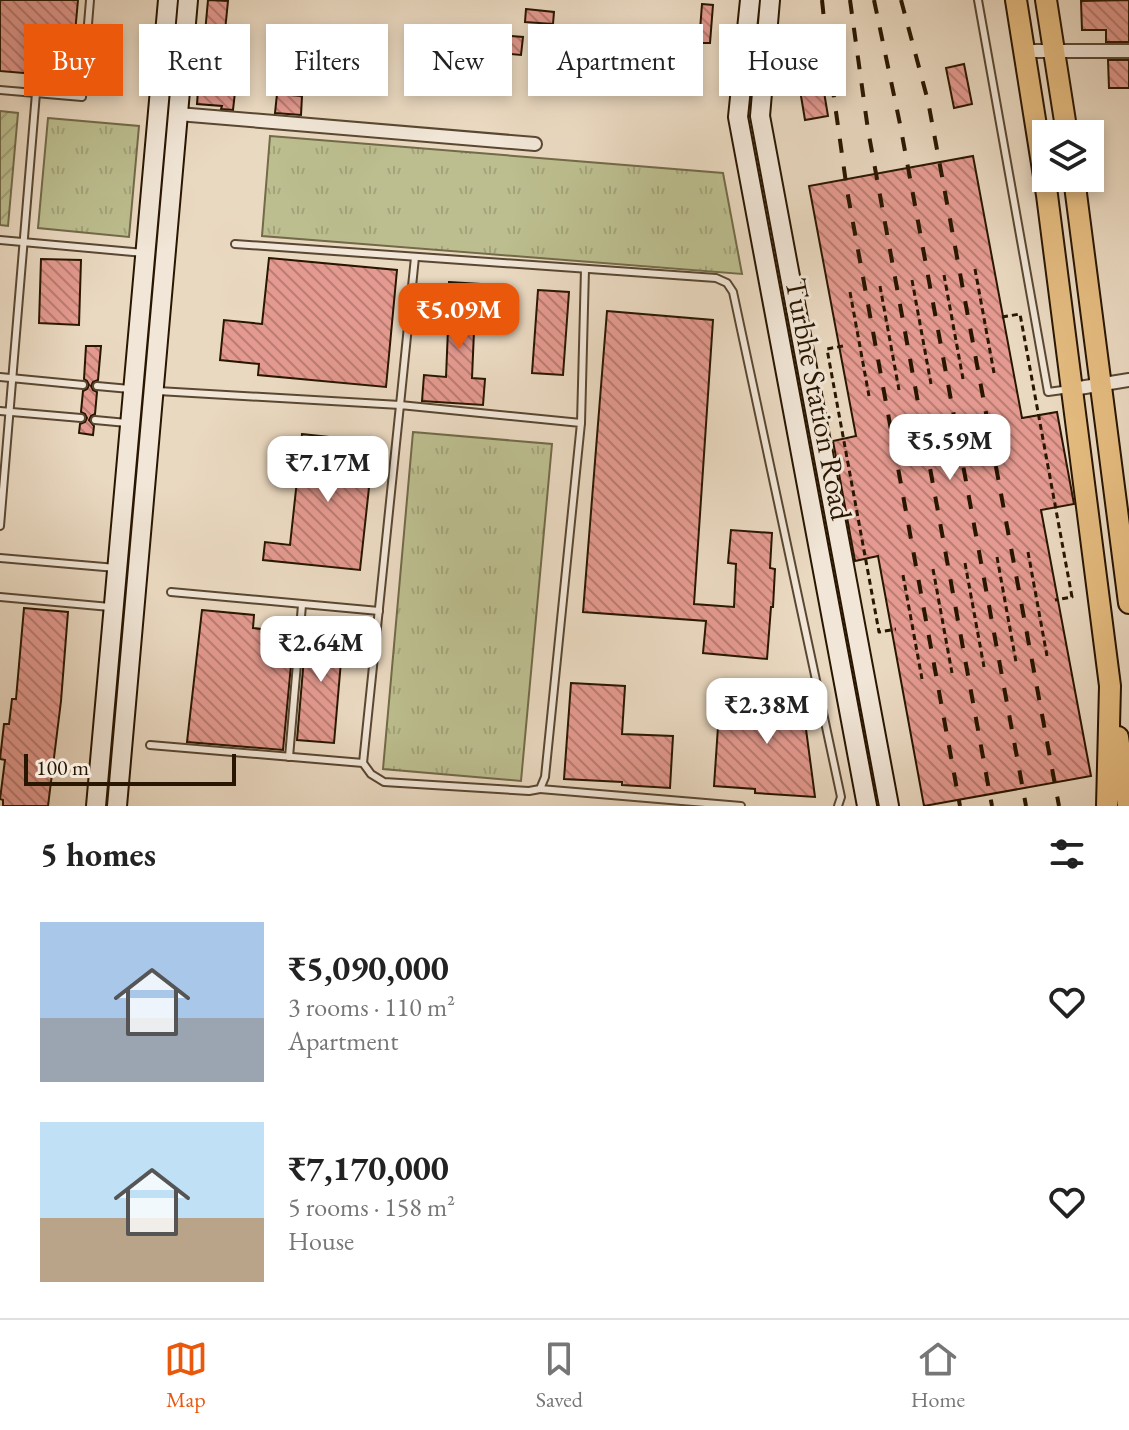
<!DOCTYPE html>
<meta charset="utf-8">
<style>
:root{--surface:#fff;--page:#f6f6f6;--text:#222;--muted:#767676;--line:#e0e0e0;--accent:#ea580c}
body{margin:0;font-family:"EB Garamond",serif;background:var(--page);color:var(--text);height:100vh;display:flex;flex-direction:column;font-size:30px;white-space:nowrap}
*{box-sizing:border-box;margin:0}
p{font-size:26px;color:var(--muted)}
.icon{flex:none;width:44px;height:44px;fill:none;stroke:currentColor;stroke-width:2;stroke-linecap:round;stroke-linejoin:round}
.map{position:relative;height:806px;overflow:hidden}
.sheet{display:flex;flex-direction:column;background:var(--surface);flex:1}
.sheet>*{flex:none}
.hud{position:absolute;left:24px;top:24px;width:1082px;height:72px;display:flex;gap:16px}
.tools{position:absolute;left:1032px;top:120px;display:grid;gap:16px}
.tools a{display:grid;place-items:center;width:72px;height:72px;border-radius:0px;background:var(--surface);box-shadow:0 4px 12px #0003;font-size:40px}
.scale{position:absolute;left:24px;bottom:20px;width:212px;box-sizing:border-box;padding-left:8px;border:4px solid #291601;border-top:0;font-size:22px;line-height:28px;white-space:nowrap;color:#291601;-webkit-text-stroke:6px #f1e6d7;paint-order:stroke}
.price{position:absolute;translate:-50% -68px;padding:0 18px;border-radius:16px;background:#fff;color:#222;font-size:26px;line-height:52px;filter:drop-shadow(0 2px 4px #0008)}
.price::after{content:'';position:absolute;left:50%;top:48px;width:24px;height:18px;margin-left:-12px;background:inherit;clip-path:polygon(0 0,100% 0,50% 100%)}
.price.selected{background:var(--accent);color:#fff}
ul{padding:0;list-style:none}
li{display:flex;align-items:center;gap:24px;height:200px;padding:0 40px}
li span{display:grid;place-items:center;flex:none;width:224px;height:160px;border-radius:0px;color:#555}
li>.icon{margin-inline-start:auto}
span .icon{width:96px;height:96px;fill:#fffc;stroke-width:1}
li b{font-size:34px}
h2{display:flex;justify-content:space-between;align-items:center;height:96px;padding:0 40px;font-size:34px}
.pill{padding:0 28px;border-radius:0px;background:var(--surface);box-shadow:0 4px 12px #0003;font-size:28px;line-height:72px}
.pill.selected{background:var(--accent);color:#fff}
.tabs{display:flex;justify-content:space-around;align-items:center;height:112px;border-top:2px solid var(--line);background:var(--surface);font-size:22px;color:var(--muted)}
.tabs a{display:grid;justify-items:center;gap:4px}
.tabs .selected{color:var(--accent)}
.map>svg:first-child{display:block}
.grass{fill:url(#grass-tufts);stroke:#726a48;stroke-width:2}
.garden{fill:url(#garden-furrows);stroke:#726a48;stroke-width:2}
.building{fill:url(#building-back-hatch);stroke:#291601;stroke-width:2}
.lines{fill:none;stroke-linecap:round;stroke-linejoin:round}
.lane-casing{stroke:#594731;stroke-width:10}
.street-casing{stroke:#594731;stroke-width:16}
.secondary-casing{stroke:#291601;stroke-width:22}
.primary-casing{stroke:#291601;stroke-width:24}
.path{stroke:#291601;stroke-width:3;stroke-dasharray:6 4;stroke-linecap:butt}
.lane{stroke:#f1e6d7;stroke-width:6}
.street{stroke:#f1e6d7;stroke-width:12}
.secondary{stroke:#f1e6d7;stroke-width:18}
.primary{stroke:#e5bc80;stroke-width:20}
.rail{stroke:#291601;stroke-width:4;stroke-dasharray:14 14;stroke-linecap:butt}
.labels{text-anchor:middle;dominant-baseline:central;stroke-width:6;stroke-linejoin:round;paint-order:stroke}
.street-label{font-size:30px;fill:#291601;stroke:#f1e6d7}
</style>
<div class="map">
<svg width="1129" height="806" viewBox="0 0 1129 806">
<defs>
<pattern id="grass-tufts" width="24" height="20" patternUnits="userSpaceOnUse" patternTransform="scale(2)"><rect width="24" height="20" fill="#bcbe8f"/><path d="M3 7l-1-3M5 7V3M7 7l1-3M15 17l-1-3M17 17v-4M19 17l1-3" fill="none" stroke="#a2a37a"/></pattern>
<pattern id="garden-furrows" width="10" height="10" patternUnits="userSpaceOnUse" patternTransform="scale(2)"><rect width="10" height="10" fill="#bcbe8f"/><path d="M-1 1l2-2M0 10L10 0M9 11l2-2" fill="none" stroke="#a2a37a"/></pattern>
<pattern id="building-back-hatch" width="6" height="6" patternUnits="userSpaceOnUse" patternTransform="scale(2)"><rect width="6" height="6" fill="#e49a90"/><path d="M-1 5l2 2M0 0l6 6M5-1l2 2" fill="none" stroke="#b97d73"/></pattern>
</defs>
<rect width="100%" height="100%" fill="#ead9c1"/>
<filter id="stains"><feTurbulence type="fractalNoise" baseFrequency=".0025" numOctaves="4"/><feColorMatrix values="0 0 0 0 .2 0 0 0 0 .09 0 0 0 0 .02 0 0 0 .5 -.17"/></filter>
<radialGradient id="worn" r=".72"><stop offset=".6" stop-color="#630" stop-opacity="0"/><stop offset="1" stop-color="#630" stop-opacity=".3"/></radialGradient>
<g class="grass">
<path d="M48 118 139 126 129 237 38 228Z"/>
<path d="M270 136 723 173 742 274 262 236Z"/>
<path d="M413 432 552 444 521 781 383 769Z"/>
</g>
<path class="garden" d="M0 111 18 113 8 226 0 225Z"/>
<g class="building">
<path d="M0 0H78L71 77 0 71Z"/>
<path d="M208 0 228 1 220 81 236 83 233 110 221 109 222 106 197 104 199 77H201Z"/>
<path d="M1129 0V42H1106V30H1082L1081 1Z"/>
<path d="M702 4 713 5 710 43H699Z"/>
<path d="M526 9 554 12 553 24 525 22Z"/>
<path d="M501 35 523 37 521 55 499 53Z"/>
<path d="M428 51 440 52 439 82H426Z"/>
<path d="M1108 60H1129V88H1109Z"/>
<path d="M964 64 972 104 954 108 946 68Z"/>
<path d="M820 68 828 116 805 120 797 72Z"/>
<path d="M277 94 302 96 301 115 275 113Z"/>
<path d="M973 156 1022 418 1057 412 1074 504 1041 510 1091 776 924 806 878 556 855 561 833 441 856 436 809 186Z"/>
<path d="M269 258 397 270 386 387 258 375 259 364 220 360 224 320 262 324Z"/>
<path d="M41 259 81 260 79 325 39 323Z"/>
<path d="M449 282 480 284 477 331H474L472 378 485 379 483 405 422 401 424 375 446 377 448 329H445Z"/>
<path d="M538 290 569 292 563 375 532 373Z"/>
<path d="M607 311 713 320 694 604 734 607 736 564 728 563 731 530 772 533 770 568 775 569 773 607H771L767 659 703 653 706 621 583 612Z"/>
<path d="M86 346H101L98 380 93 382 91 386 93 390 97 392 95 414 91 416 89 420 94 426 93 435 79 433 80 424 85 422 87 418 85 414 81 412 83 391 87 389 89 385 87 381 84 379Z"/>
<path d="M302 434 374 442 360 570 263 560 265 542 290 545Z"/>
<path d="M24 608 68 612 61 701 48 806H3V800L0 799 5 760 0 759 4 724H9L12 699H16Z"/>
<path d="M202 610 254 615 253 628 294 633 283 750 187 742Z"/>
<path d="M310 624 344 626 334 743 297 740 306 634H310Z"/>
<path d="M571 683 625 686 622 734 673 736 670 788 622 785V782L564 779Z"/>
<path d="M762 683 800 684 815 797 755 793V789L714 786 719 712 760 715Z"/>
</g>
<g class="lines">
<defs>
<g id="lane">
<path d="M978 0 1048 392 1070 389"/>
<path d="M0 90 82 97 90 0"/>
<path d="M0 240 144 253"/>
<path d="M235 244 716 278 727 283 733 292 841 797 838 806"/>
<path d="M0 377 83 385"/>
<path d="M97 386 130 389"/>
<path d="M158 391 400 405 415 257"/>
<path d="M400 405 581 423 545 777 540 789 529 791 384 782 371 774 363 763Z"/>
<path d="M0 411 81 418"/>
<path d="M95 420 127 423"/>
<path d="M581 423 585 269"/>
<path d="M0 526 36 93"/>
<path d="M0 558 116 568"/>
<path d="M171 592 379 611"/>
<path d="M0 597 110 607"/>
<path d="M150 745 363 763"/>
<path d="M289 757 302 605"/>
<path d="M540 789 741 806"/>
</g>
<g id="street">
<path d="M1025 51H1129"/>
<path d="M178 114 535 144"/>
<path d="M1073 389 1129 380"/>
</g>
<g id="secondary">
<path d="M750 0 738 117 867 806"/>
<path d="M770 0 760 116 889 806"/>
<path d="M96 806 168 0"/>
<path d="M117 806 188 0"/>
</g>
<g id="primary">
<path d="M1016 0 1047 195 1110 686 1107 806"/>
<path d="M1046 0 1067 134"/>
<path d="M1074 178 1129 603"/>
<path d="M1118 737 1128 806"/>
</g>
</defs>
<use href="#lane" class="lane-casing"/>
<use href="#street" class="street-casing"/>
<use href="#secondary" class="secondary-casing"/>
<use href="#primary" class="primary-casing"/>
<g class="path">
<path d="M975 269 994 373"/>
<path d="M944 275 963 379"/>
<path d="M912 280 931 384"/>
<path d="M880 286 899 390"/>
<path d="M850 292 869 396"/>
<path d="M1002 317 1020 314 1072 597 1055 600"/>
<path d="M843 346 827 349 879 632 896 629"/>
<path d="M1028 552 1047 656"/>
<path d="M997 557 1016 662"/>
<path d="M965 563 984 667"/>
<path d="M933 569 952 673"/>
<path d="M903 575 922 679"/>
</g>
<use href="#lane" class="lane"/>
<use href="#street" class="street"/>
<use href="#secondary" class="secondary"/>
<use href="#primary" class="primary"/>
<g class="rail">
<path d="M822 0 827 48 847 190 960 806"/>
<path d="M850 0 868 130 992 806"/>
<path d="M874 0 900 124 1026 806"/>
<path d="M901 0 928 101 1059 806"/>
</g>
</g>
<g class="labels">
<g class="street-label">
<text transform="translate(819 399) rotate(79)">Turbhe Station Road</text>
</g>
</g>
<rect width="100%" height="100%" filter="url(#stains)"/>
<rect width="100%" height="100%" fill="url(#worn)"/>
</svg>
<div class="tools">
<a><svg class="icon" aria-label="layers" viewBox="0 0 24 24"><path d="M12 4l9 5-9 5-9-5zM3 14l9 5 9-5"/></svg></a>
</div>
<div class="scale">100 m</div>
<b class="price selected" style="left:459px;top:351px">₹5.09M</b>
<b class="price" style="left:950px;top:482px">₹5.59M</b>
<b class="price" style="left:328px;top:504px">₹7.17M</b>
<b class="price" style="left:321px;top:684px">₹2.64M</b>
<b class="price" style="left:767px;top:746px">₹2.38M</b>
<div class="hud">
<a class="pill selected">Buy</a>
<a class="pill">Rent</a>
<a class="pill">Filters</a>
<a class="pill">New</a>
<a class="pill">Apartment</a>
<a class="pill">House</a>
</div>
</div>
<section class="sheet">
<h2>5 homes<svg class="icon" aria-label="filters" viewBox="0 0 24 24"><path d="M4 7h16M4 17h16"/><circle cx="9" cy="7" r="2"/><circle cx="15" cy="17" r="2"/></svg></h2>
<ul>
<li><span style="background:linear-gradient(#a9c7e8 60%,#9aa5b1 0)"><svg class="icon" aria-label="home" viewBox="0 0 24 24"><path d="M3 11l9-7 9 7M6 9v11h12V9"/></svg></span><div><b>₹5,090,000</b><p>3 rooms · 110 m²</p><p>Apartment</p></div><svg class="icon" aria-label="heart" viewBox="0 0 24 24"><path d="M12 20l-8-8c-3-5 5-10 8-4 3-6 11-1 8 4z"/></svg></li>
<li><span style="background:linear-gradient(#bfe0f5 60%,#b9a48a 0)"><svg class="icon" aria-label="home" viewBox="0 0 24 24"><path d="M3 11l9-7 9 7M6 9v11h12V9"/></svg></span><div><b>₹7,170,000</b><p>5 rooms · 158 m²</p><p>House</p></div><svg class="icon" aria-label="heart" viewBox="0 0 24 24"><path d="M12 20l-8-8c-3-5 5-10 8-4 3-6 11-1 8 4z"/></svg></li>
</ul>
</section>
<nav class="tabs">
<a class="selected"><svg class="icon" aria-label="map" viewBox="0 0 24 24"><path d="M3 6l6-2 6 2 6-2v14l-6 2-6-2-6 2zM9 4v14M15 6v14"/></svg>Map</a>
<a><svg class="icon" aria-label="saved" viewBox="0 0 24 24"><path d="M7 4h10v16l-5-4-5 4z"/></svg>Saved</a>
<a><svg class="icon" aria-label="home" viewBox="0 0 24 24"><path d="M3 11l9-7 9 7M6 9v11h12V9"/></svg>Home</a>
</nav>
